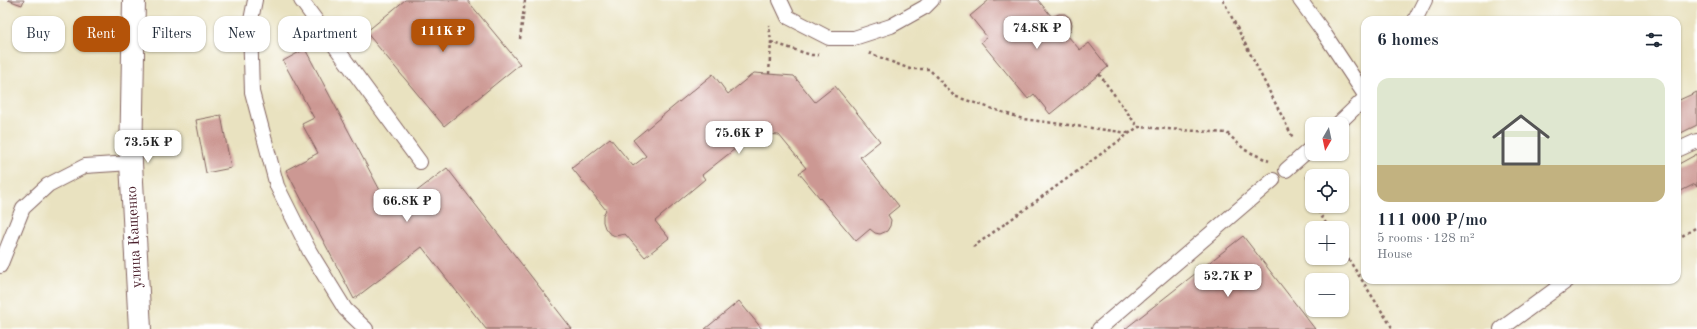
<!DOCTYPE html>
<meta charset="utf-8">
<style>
:root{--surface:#fff;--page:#f6f6f7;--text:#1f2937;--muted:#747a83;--accent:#b45309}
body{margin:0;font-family:"Old Standard TT",serif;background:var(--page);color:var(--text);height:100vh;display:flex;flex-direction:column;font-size:15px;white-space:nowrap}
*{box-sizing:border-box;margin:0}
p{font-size:13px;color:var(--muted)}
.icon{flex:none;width:22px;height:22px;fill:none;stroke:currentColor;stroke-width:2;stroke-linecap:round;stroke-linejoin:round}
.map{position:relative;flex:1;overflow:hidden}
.panel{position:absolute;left:1361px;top:16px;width:320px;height:268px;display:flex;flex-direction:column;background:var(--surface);border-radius:12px;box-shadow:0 1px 3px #0004}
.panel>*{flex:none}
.banner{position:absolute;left:12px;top:16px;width:380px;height:36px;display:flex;gap:8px}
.needle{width:26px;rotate:189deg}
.fabs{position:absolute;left:1305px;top:117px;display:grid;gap:8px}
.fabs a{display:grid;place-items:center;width:44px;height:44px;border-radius:8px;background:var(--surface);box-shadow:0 1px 3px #0004;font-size:20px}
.price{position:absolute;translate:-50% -34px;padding:0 9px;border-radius:8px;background:#fff;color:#222;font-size:13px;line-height:26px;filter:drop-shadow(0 1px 2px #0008)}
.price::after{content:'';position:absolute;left:50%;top:24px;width:12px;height:9px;margin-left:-6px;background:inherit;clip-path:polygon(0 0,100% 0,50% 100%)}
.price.active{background:var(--accent);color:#fff}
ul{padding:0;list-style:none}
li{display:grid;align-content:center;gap:8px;height:212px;padding:0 16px}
li span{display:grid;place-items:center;height:124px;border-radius:12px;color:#555}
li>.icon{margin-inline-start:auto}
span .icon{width:72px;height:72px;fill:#fffc;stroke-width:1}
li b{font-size:17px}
h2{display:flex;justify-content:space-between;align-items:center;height:48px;padding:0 16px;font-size:17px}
.tag{padding:0 14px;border-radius:12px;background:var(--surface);box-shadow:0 1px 3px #0004;font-size:14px;line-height:36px}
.tag.active{background:var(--accent);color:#fff}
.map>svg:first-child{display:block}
.building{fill:#cc9893}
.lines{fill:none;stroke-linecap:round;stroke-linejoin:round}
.service-casing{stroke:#82635f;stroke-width:16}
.minor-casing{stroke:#82635f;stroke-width:24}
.path{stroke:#82635f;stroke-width:2.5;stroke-dasharray:3 3;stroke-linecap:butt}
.service{stroke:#fff;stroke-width:14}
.minor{stroke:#fff;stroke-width:22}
.labels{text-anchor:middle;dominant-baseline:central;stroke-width:3;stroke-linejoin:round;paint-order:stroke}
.street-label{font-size:15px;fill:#4a1f2b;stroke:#fff}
</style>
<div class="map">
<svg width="1697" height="329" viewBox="0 0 1697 329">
<rect width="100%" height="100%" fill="#fff"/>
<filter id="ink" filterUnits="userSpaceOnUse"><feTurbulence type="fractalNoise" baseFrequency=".025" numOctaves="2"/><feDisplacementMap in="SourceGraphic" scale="8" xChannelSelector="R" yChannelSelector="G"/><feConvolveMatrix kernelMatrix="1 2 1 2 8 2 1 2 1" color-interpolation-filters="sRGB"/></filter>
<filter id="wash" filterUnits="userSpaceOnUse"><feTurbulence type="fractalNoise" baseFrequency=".012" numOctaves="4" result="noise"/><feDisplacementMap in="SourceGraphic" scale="16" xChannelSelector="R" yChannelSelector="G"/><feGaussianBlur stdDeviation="0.9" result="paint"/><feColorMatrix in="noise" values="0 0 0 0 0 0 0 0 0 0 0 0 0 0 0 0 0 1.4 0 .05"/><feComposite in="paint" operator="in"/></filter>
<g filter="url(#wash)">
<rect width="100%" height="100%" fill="#e9e2c0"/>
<g id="blocks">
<g class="building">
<path d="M8 0H24L22 5Z"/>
<path d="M405 0H467L520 64 444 126 366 32Z"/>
<path d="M989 0H1038L1052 17 1059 14H1065L1070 18 1072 24 1071 30 1067 35 1080 50 1089 43 1108 67 1050 114 1034 94 1028 99 981 42 987 37 970 16Z"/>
<path d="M305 49 391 211 447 168 572 329H486L422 247 354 299 286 170 318 153 302 124 314 118 283 61Z"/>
<path d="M754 73 794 76 815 102 835 86 880 141 860 157 899 206 888 215 891 220 890 226 887 231 880 234 875 233 870 229 856 241 799 173 806 168 779 135 755 133 702 175 705 179 655 221 669 238 645 257 625 234 615 236 609 233 605 228 603 222V215L606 210 572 168 610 138 633 166 646 156 633 140 713 74 728 94Z"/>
<path d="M1697 92V125L1677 135V101Z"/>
<path d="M221 115 231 168 206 173 196 120Z"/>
<path d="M1697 154V187L1695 184 1677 193V165Z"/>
<path d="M1243 236 1315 329H1125Z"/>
<path d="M739 301 762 329H705Z"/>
</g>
</g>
</g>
<g filter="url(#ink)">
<use href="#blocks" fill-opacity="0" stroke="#82635f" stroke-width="1"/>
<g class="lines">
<defs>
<g id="service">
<path d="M255 0 250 25 252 92 277 186 310 252 345 309 366 329"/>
<path d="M301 0 420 162"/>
<path d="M780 0 788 17 829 38H854L891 26 925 7 932 0"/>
<path d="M1300 0 1322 30 1365 95"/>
<path d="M1415 20 1425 0"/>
<path d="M1338 124 1365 98"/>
<path d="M1677 150 1697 141"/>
<path d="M1286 170 1312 147"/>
<path d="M0 266 23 208 48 185 85 166 131 163"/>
<path d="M1099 329 1273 180"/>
<path d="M1501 329 1568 280"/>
</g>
<path id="minor" d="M134 0 131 163 140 329"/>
</defs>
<use href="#service" class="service-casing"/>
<use href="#minor" class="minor-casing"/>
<g class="path">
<path d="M1223 0 1293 138"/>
<path d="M520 39 525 0"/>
<path d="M771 42 811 55H819"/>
<path d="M869 53 910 69H929L954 96 1023 119 1129 133"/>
<path d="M769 74 771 42 769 25"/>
<path d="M1099 74 1138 127"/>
<path d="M1307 176 1312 197"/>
<path d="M1315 206 1329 228"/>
<path d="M1677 239 1697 227"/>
<path d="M973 247 1138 127 1227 133 1245 150 1269 161"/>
<path d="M1342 249 1393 329"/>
</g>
<use href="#service" class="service"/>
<use href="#minor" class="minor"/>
</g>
</g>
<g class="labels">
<g class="street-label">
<text transform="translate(135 237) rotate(-93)">улица Кащенко</text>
</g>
</g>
</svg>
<div class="fabs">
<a><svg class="needle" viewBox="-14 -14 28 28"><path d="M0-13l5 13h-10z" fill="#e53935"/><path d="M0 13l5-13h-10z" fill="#747a83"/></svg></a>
<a><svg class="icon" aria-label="locate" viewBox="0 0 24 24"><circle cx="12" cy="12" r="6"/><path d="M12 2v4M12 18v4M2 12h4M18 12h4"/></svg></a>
<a>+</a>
<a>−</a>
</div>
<b class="price" style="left:1037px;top:50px">74.8K ₽</b>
<b class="price active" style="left:443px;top:53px">111K ₽</b>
<b class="price" style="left:739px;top:155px">75.6K ₽</b>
<b class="price" style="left:148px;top:164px">73.5K ₽</b>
<b class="price" style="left:407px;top:223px">66.8K ₽</b>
<b class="price" style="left:1228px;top:298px">52.7K ₽</b>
<div class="banner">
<a class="tag">Buy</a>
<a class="tag active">Rent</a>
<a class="tag">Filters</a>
<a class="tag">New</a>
<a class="tag">Apartment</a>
</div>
<section class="panel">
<h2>6 homes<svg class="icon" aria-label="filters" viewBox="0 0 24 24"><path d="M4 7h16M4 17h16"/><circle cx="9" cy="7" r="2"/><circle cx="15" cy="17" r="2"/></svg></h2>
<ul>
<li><span style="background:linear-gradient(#dfe7d0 70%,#c2b280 0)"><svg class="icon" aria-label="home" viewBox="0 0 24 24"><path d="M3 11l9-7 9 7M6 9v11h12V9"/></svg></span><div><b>111 000 ₽/mo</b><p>5 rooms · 128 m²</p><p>House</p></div></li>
</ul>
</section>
</div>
